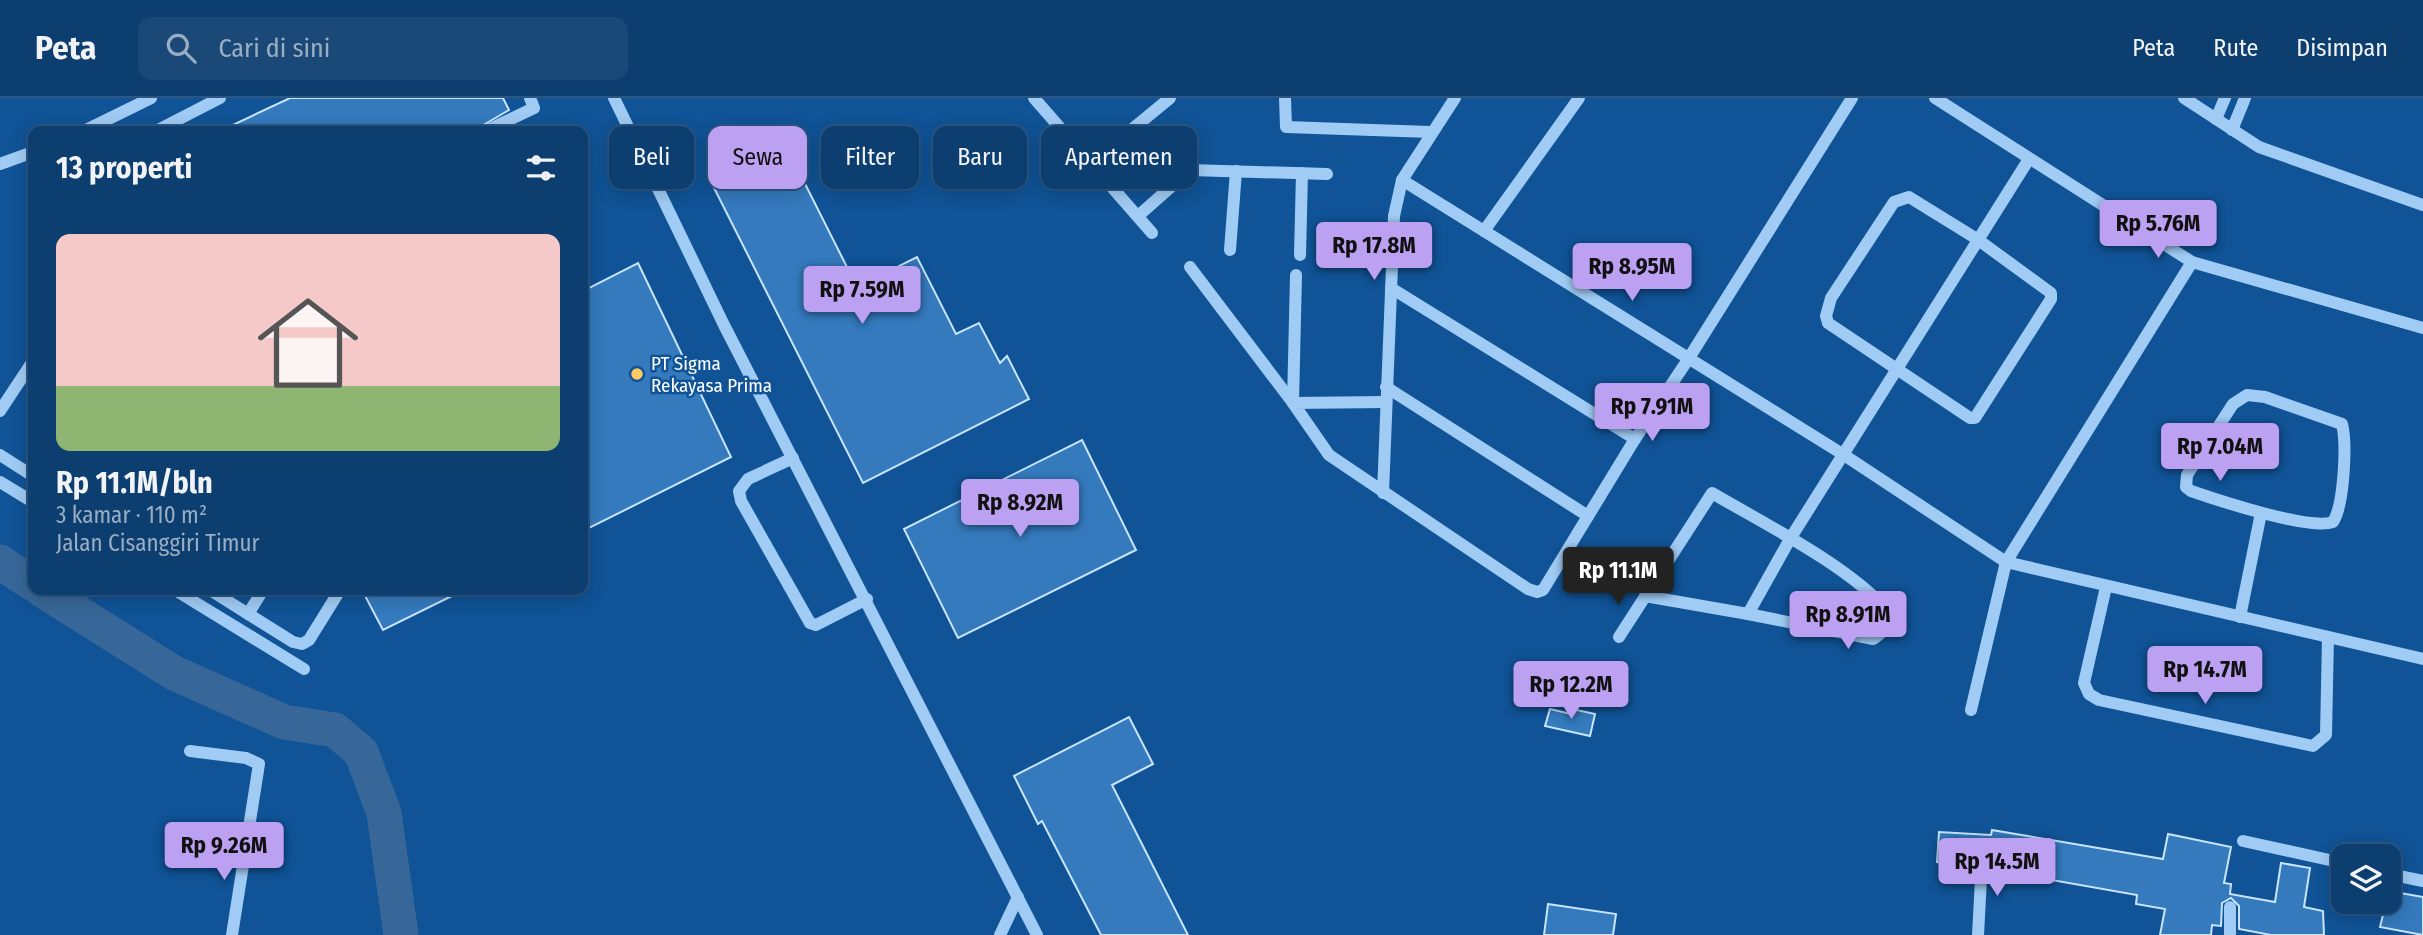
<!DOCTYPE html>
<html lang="id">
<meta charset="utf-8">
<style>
:root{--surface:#0c3e70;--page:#1a4978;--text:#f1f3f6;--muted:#9aaec3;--line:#2c5783;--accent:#bca0f2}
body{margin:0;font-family:"Fira Sans Condensed",sans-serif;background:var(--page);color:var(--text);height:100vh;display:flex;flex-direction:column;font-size:26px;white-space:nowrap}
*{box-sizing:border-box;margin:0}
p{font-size:23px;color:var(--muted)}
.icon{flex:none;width:38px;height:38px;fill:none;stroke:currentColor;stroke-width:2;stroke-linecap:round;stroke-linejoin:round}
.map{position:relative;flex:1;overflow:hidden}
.details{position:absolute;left:28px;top:28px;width:560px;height:469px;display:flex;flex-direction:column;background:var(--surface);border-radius:14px;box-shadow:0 4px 18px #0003,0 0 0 2px var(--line)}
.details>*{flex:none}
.top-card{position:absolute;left:609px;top:28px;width:665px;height:63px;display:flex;gap:14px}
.controls{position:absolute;left:2331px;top:746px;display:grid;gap:14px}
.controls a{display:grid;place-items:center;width:70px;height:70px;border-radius:14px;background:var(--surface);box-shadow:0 4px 18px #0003,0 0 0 2px var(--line);font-size:35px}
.price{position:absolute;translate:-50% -60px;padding:0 16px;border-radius:7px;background:var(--accent);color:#111;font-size:23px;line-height:46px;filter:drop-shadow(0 2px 4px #0008)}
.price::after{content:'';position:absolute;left:50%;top:42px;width:21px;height:16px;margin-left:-10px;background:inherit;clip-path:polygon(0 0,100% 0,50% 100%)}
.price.current{background:#222;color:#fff}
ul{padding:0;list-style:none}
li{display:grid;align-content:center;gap:14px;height:371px;padding:0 28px}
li+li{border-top:2px solid var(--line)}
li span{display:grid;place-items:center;height:217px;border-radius:14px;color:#555}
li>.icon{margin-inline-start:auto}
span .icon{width:126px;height:126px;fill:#fffc;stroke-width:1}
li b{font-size:30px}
h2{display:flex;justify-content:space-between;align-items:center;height:84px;padding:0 28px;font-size:30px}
.tag{padding:0 24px;border-radius:14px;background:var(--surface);box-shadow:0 4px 18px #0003,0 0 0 2px var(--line);font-size:24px;line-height:63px}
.tag.current{background:var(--accent);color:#111}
header{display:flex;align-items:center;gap:42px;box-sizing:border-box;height:98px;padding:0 35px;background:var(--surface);border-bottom:2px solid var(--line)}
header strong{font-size:33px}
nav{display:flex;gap:38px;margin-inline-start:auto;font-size:24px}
.search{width:490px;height:63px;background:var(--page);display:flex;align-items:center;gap:18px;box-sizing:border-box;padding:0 24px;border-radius:14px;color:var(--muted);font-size:26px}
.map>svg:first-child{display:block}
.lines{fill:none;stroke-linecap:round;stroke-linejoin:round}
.river{stroke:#376798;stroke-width:35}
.building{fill:#347abd;stroke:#c8e4fe;stroke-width:2}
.minor{stroke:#a0cbf4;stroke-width:12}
.poi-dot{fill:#ffc963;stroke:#105396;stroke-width:2.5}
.labels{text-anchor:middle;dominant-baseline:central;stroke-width:5;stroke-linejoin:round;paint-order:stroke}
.poi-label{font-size:19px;fill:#fff;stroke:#105396;text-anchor:start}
</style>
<header>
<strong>Peta</strong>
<div class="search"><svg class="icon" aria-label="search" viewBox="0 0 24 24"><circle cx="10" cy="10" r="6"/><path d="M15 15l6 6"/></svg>Cari di sini</div>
<nav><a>Peta</a><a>Rute</a><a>Disimpan</a></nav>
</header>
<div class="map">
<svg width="2423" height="837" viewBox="0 0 2423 837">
<rect width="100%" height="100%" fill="#105396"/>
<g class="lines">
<g class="river">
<path d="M0 464 33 486"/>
<path d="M42 492 174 575 284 624 335 632 361 654 384 715 401 837"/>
</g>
</g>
<g class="building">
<path d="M290 0H503L509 12 473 33H220Z"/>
<path d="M782 40 857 189 917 159 956 236 979 225 1000 265 1007 258 1029 301 863 385 708 78Z"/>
<path d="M638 165 731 359 583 433V193Z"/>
<path d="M1082 342 1136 452 958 540 904 431Z"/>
<path d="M362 492H464L383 532Z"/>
<path d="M1550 611 1571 616 1572 611 1595 616 1590 638 1545 628Z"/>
<path d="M1129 619 1153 666 1112 687 1188 837H1101L1042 723 1038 726 1014 678Z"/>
<path d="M1992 732 2163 761 2168 736 2231 749 2224 785 2231 786 2230 796 2275 804 2281 765 2310 770 2304 809 2323 813 2324 837H2271L2239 831V808L2231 800 2222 805 2221 828 2212 827 2211 837H2160L2165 811 2136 806 2137 797 1990 771V759L1983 753 1975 757 1973 766 1937 764 1939 734 1991 737Z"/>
<path d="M2389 793 2423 799V837L2380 829Z"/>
<path d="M1548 806 1616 816 1613 837H1544Z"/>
</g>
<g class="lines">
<g class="minor">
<path d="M614 0 724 227 1037 837"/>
<path d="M1034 0 1152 135"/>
<path d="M1285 0 1286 29 1430 34"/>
<path d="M1935 0 2192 164 2423 230"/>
<path d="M2184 0 2259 49 2423 107"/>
<path d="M2216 21 2225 0"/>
<path d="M2232 32 2245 0"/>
<path d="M84 33 151 0"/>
<path d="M156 33 220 0"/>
<path d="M486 33 534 10 530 0"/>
<path d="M1091 65 1170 0"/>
<path d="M0 66 33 54"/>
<path d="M1402 82 1844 357 2006 464 2423 561"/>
<path d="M1909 99 1977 141 2051 195V201L1975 320H1970L1828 225 1826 218 1831 200 1894 104Z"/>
<path d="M1138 118 1190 72 1327 76"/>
<path d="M1484 133 1579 0"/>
<path d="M1230 152 1236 73"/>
<path d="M1300 157 1302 75"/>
<path d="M1190 169 1293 305"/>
<path d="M1391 190 1635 341"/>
<path d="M1386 289 1588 418"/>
<path d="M2247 297 2265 299 2342 326C2347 346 2344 407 2333 424 2311 433 2217 402 2191 393L2186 389 2187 377 2233 306Z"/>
<path d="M1385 304 1293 305 1329 357 1528 491 1537 494 1543 492 1635 341 1689 260 1852 0"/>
<path d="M1293 305 1296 177"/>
<path d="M0 313 33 263"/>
<path d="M0 357 33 378"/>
<path d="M793 360 748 381 739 393 741 403 810 525 816 527 867 501"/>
<path d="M0 384 33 404"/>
<path d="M1383 395 1394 118 1402 82 1455 0"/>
<path d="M2106 489 2084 585 2089 596 2099 602 2313 648 2326 637 2328 539"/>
<path d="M175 492 304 571"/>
<path d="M210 492 293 544 302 546 309 542 340 492"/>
<path d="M1645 498 1748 516"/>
<path d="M248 516 263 492"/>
<path d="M2240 519 2261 415"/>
<path d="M1619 539 1712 395C1761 424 1853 470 1887 513 1888 526 1885 534 1873 541L1748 516 1790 441 2029 61"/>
<path d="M1971 612 2006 464 2192 164"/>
<path d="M190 653 246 660 259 666 232 837"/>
<path d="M2243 743 2343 765"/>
<path d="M2389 776 2423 783"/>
<path d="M2230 809V837"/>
<path d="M1000 837 1018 799"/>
<path d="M1978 837 1982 762"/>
</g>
</g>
<circle class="poi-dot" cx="637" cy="276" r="7"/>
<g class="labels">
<g class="poi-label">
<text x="651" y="265">PT Sigma<tspan x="651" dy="22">Rekayasa Prima</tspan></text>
</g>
</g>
</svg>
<div class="controls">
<a><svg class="icon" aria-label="layers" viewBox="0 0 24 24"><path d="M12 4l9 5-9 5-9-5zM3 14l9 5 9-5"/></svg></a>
</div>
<b class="price" style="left:2158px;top:162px">Rp 5.76M</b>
<b class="price" style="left:1374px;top:184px">Rp 17.8M</b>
<b class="price" style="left:1632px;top:205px">Rp 8.95M</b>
<b class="price" style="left:862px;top:228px">Rp 7.59M</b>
<b class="price" style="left:1652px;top:345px">Rp 7.91M</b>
<b class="price" style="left:2220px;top:385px">Rp 7.04M</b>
<b class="price" style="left:1020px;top:441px">Rp 8.92M</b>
<b class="price current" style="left:1618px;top:509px">Rp 11.1M</b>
<b class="price" style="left:1848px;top:553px">Rp 8.91M</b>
<b class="price" style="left:2205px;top:608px">Rp 14.7M</b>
<b class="price" style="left:1571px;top:623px">Rp 12.2M</b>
<b class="price" style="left:224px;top:784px">Rp 9.26M</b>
<b class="price" style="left:1997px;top:800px">Rp 14.5M</b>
<div class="top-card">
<a class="tag">Beli</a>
<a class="tag current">Sewa</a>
<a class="tag">Filter</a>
<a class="tag">Baru</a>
<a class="tag">Apartemen</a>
</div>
<section class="details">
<h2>13 properti<svg class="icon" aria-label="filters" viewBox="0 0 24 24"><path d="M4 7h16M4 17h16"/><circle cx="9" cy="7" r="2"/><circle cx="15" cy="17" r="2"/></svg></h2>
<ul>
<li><span style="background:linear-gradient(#f6c9c9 70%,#8fb573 0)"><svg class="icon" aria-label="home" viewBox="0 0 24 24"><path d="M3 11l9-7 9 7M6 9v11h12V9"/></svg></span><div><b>Rp 11.1M/bln</b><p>3 kamar · 110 m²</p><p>Jalan Cisanggiri Timur</p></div></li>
</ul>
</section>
</div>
